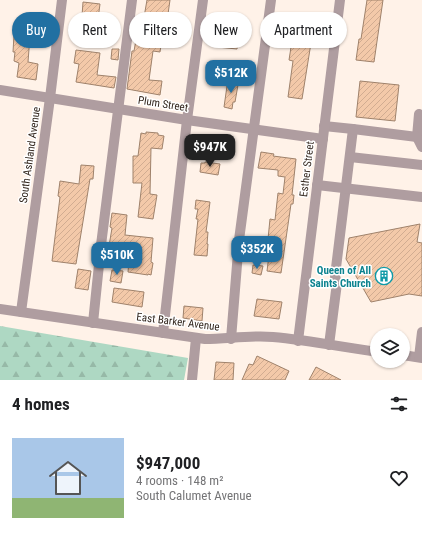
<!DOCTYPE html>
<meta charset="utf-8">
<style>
:root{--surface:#fff;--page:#f2f2f2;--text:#202124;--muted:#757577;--accent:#2170a2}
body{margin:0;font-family:"Roboto Condensed",sans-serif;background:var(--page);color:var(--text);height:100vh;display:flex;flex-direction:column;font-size:15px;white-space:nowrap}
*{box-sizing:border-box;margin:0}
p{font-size:13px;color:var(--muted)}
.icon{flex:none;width:22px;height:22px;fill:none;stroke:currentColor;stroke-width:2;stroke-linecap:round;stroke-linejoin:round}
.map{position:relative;height:380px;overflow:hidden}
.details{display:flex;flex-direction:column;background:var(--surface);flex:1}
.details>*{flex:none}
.guide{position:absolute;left:12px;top:12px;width:398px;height:36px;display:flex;gap:8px}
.fabs{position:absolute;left:370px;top:328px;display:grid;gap:8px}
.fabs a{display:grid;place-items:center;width:40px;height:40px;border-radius:50%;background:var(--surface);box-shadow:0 1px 3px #0004;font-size:20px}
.price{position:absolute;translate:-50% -34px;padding:0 9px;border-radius:8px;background:var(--accent);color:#fff;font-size:13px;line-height:26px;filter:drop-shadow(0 1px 2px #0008)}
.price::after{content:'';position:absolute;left:50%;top:24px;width:12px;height:9px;margin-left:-6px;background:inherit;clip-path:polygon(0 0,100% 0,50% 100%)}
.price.on{background:#222;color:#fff}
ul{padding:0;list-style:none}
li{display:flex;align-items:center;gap:12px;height:100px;padding:0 12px}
li span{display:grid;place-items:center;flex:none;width:112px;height:80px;border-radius:0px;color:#555}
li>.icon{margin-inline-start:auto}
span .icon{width:48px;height:48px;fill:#fffc;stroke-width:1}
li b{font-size:17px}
h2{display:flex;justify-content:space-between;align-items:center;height:48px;padding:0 12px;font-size:17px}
.chip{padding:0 14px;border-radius:18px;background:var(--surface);box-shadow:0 1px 3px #0004;font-size:14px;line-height:36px}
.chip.on{background:var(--accent);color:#fff}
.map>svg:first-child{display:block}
.forest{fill:url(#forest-firs)}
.building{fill:url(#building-hatch);stroke:#9f826b}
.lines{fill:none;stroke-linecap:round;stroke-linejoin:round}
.minor{stroke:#af9da0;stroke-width:10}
.labels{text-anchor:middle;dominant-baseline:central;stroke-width:3;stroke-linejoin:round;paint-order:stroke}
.street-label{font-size:11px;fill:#32261d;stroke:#fff}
.culture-label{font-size:11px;font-weight:bold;fill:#0d838f;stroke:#fff;text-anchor:end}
</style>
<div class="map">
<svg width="422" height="380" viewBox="0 0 422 380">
<defs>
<pattern id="forest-firs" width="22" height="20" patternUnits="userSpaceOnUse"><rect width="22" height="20" fill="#aed8c3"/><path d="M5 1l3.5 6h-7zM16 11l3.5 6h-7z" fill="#96b9a7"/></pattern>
<pattern id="building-hatch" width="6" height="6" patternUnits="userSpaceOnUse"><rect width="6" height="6" fill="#f3c9a9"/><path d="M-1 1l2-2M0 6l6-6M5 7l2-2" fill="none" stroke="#d1ac91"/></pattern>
</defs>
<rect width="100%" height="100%" fill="#fff2e8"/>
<path class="forest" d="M0 326 188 358 184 380H0Z"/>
<g class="building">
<path d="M147 0H170L166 28 164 27 160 52 153 51 149 80 162 81 160 95 127 89 132 51H134L136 40H140Z"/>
<path d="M367 0H383L374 62 356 60 359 39H361Z"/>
<path d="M83 2 100 4 98 19 82 16Z"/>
<path d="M277 17 292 19 290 32 275 30Z"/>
<path d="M223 26 240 28 237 49 217 47 219 29 222 30Z"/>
<path d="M294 28 309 30 308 43H311L302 99 288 97 293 61 289 60Z"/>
<path d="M14 35 30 36 28 62 38 64 36 80 17 77 19 63 14 61 15 52H13Z"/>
<path d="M112 49H119L118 60 111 59Z"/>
<path d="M76 50 100 53 97 75 116 77 114 88 76 82 79 64 74 63Z"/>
<path d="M228 79 237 80 236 85H238L235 102H233L232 109 224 107Z"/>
<path d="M360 81 399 85 395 121 356 117Z"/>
<path d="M146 132 158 133V135L164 136 162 149 151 148 150 194 157 195 153 219 138 217 142 183H133V156H138L141 133 146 134Z"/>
<path d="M261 152 274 154 273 156 296 159 292 195H294L293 204H291L281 273 267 271 271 239H268L270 219 275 220 278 193 283 194 285 177 278 176V170L258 168Z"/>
<path d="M205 162 220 164 218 175 200 172 201 163H205Z"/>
<path d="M81 165 94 166 93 179H90L76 264 52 261 60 197 58 196 60 181 79 184Z"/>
<path d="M196 200 210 202 206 232H208L207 244H208L207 256 194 255 198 219H196L198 209H195Z"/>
<path d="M112 213 127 215 125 235 153 238 151 262 153 263 151 275 148 274V275L128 272 130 249 109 246 112 228 110 227Z"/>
<path d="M420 224 417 242 422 243V296L409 294 371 302 346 259 349 238Z"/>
<path d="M253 265 263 266 261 275 252 273Z"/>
<path d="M78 269 91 271 88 290 75 288Z"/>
<path d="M112 270 123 271 121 283 110 281Z"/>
<path d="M114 288 144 292 142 307 112 302Z"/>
<path d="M257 299 282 302 279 319 254 316Z"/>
<path d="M184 306 203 308 202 321 183 318Z"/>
<path d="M257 356 289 371 285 380H242L249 364 253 365Z"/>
<path d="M216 362 234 363 233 380H214Z"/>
<path d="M316 367 341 380H309Z"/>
</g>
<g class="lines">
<g class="minor">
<path d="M0 90 187 120 323 139"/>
<path d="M419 114 417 137 422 147"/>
<path d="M324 126 353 129 335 276 337 283 329 345"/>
<path d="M353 129 417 137"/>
<path d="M350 157 422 165"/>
<path d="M317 185 422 197"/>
<path d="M0 309 205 339C227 339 250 335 273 337 307 340 342 347 377 352"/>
<path d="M21 312 50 98 62 0"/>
<path d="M93 323 101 245 132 0"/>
<path d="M163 333 187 120 203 0"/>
<path d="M231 339 239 240 271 0"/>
<path d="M298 341 340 0"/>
<path d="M403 355 422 358"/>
<path d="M419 357 422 332"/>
<path d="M192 380 196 338"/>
</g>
</g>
<defs>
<symbol id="building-ring" viewBox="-11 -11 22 22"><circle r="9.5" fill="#fff" stroke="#0f9aa8" stroke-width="1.5"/><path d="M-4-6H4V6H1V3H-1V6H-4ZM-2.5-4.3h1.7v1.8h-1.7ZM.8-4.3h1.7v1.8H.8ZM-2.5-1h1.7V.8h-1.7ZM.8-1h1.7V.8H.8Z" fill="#0f9aa8"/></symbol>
</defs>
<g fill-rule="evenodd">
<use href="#building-ring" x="374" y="266" width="20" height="20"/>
</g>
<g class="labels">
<g class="street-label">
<text transform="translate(163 104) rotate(9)">Plum Street</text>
<text transform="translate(30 155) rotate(-82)">South Ashland Avenue</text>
<text transform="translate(307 169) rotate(-83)">Esther Street</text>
<text transform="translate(178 322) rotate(7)">East Barker Avenue</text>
</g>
<g class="culture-label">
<text x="371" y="270">Queen of All<tspan x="371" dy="13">Saints Church</tspan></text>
</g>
</g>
</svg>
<div class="fabs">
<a><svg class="icon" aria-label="layers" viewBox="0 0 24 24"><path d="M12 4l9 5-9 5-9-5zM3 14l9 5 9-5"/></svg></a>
</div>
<b class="price" style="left:231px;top:94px">$512K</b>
<b class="price on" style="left:210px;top:168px">$947K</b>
<b class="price" style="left:257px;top:270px">$352K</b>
<b class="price" style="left:117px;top:276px">$510K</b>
<div class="guide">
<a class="chip on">Buy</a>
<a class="chip">Rent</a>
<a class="chip">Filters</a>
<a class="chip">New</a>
<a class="chip">Apartment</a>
</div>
</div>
<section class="details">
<h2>4 homes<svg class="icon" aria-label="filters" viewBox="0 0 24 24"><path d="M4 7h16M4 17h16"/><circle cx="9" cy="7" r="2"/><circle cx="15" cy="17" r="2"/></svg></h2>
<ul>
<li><span style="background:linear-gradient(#a9c7e8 75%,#8fb573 0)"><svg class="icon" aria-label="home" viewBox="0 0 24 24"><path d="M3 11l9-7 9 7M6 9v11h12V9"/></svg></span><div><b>$947,000</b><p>4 rooms · 148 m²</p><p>South Calumet Avenue</p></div><svg class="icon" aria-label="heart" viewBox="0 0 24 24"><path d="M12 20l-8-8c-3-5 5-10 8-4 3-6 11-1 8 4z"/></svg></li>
</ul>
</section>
